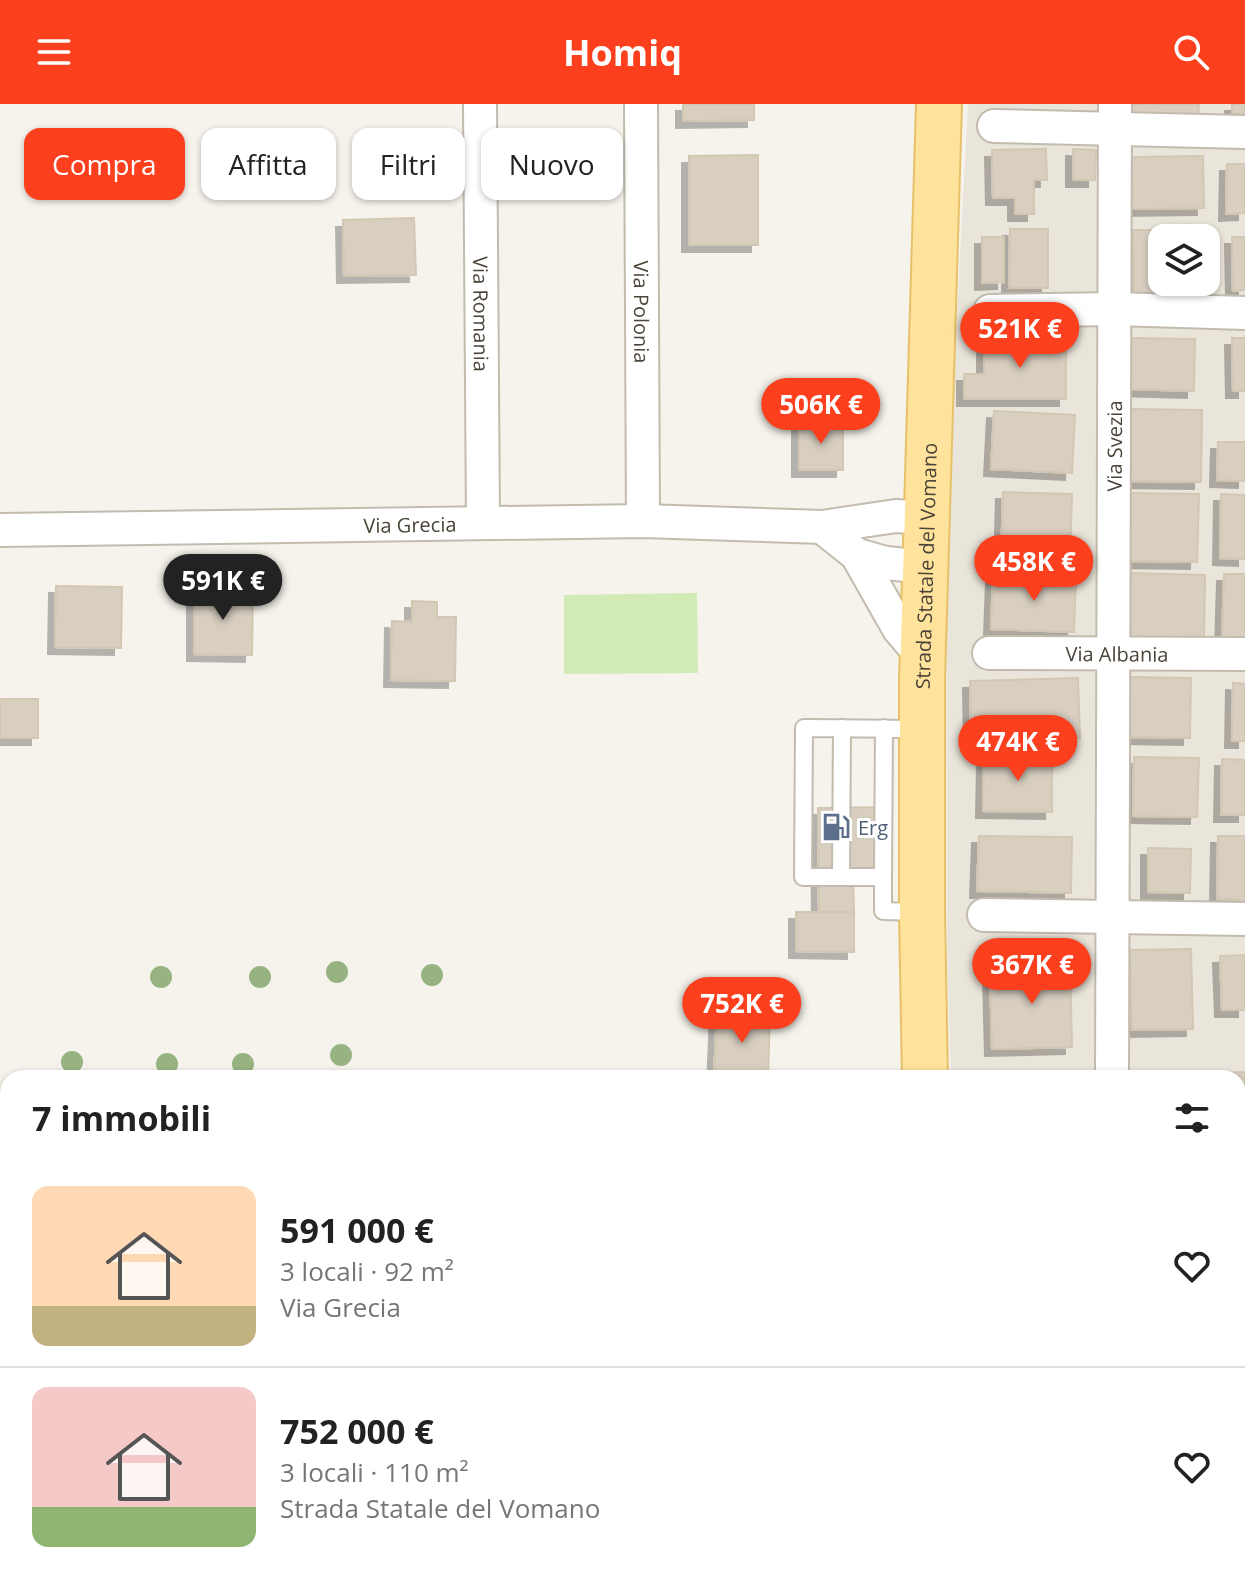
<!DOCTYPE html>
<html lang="it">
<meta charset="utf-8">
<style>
:root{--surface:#fff;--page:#f6f6f6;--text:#222;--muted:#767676;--line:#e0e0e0;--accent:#fc3f1d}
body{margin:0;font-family:"Open Sans",sans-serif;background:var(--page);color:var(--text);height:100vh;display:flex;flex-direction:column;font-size:30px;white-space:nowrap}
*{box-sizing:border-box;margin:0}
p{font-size:26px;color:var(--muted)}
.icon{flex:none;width:44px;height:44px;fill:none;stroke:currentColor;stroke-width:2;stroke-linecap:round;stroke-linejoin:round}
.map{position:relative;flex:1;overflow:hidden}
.drawer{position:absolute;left:0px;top:966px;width:1246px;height:514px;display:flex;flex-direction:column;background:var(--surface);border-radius:24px 24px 0 0;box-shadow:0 2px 6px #0004}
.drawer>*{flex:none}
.hud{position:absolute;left:24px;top:24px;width:800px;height:72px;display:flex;gap:16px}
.tools{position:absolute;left:1148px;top:120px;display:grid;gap:16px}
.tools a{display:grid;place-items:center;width:72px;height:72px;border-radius:16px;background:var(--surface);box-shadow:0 2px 6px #0004;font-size:40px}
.price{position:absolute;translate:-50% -68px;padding:0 18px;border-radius:28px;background:var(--accent);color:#fff;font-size:26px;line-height:52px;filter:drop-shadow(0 2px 4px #0008)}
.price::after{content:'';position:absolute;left:50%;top:48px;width:24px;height:18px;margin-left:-12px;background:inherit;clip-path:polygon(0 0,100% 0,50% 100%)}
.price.on{background:#222;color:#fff}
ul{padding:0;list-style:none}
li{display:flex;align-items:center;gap:24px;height:200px;padding:0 32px}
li+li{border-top:2px solid var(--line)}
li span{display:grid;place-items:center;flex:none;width:224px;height:160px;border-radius:16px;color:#555}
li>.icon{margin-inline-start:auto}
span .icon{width:96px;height:96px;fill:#fffc;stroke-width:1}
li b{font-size:34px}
h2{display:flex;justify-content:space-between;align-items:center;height:96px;padding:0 32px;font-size:34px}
.tag{padding:0 28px;border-radius:16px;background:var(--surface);box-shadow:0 2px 6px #0004;font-size:28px;line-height:72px}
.tag.on{background:var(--accent);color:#fff}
header{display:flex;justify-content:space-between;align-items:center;height:104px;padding:0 32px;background:var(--accent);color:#fff;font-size:36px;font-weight:700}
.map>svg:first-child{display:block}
.residential{fill:#eae5da;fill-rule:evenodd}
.pitch{fill:#d2eab5}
.building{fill:#d8cfc1;stroke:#d3c7b4;stroke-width:2;filter:url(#shadow)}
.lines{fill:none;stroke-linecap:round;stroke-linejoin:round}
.service-casing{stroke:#c2bbae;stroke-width:20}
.minor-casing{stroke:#c2bbae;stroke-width:36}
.primary-casing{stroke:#e6c16a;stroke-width:48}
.service{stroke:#fff;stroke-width:16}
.minor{stroke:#fff;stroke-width:32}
.primary{stroke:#ffe39c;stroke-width:44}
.tree{fill:#97b381}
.labels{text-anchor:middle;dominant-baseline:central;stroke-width:6;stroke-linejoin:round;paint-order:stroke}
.street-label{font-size:20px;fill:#4b4439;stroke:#fff}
.service-label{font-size:20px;fill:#4e5e75;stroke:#fff;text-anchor:start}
</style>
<header><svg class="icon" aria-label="menu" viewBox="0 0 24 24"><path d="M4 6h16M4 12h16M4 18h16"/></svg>Homiq<svg class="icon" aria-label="search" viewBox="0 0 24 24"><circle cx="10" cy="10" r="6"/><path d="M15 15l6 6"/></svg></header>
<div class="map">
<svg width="1245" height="1479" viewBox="0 0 1245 1479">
<defs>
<filter id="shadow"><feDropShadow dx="-7" dy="7" stdDeviation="0" flood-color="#0004"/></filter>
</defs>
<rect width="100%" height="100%" fill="#f6f3ec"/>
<path class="residential" d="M968 0H1245V1342L1238 1343V974H951L947 852 946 415ZM1162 134H1206V178H1162Z"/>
<path class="pitch" d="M697 489 698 569 564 570V491Z"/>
<g class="building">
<path d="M683 0H754V16L683 17Z"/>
<path d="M1131 0H1199L1198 12 1131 11Z"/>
<rect x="1232" y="0" width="13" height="10"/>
<path d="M1046 45 1047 76H1034V110H1015V94H993L992 46Z"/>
<path d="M1073 45 1096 46 1095 76H1073Z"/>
<path d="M758 51V141H689V52Z"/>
<path d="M1203 52 1204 104 1131 105V53Z"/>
<path d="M1227 60H1245V109L1226 110Z"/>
<path d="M414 114 416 171 344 172 343 116Z"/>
<path d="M1010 125H1048V184H1009Z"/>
<path d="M1133 126H1154V133L1182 132V134H1162V178H1197V188L1134 190Z"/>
<path d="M982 133H1004V178L982 179Z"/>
<path d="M1232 133H1245V186L1233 187Z"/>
<path d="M984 233H1066V295H964V270H984Z"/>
<path d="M1127 234 1195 235 1194 287 1126 285Z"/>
<path d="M1232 234H1245V287H1233Z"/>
<path d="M1127 305 1202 306 1201 378 1125 377Z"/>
<path d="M994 307 1075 311 1072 369 991 365Z"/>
<rect x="799" y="319" width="44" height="47"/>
<path d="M1218 338H1245V377L1217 376Z"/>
<path d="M1003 388 1072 390 1070 458 1001 456Z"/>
<path d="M1127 389 1199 390 1197 458 1126 457Z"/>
<path d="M1221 390 1245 391V455L1220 454Z"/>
<path d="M1125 469 1205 471 1204 535 1124 534Z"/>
<path d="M993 470 1076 473 1074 528 991 525Z"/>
<path d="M1224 470H1245V538H1222Z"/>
<path d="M56 482 122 483 121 544 55 543Z"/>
<path d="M194 486 253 487 252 551 194 550Z"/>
<path d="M412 497 437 498V513H456L455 577 391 576 392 517 412 518Z"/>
<path d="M1129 573 1191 574 1190 634 1127 633Z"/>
<path d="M1078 574 1080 634 971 637 970 577Z"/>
<path d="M1233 579 1245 580V637H1232Z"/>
<rect x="0" y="595" width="38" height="39"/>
<path d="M984 651H1052V708L983 707Z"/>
<path d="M1134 653 1199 654 1197 713 1133 712Z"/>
<path d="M1222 655 1245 656V711H1221Z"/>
<path d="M885 703V769H853L854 808 819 809 818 704Z"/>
<path d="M979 732 1072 733 1071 789 977 787Z"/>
<path d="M1218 732H1245V796L1217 795Z"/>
<path d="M1148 744 1191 745 1190 789 1148 788Z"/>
<path d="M796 808H854V848L796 847Z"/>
<path d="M1191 845 1193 925 1132 926 1130 846Z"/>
<path d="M1245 851V906H1222L1220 852Z"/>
<path d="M1070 854 1072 943 992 945 990 868 1026 867V855Z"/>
<path d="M717 906 770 908 768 974H714Z"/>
<path d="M1245 968V1044H1238V974H1216V969Z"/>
<path d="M1245 1074V1160H1238V1075Z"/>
<path d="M1245 1198V1271H1238V1199Z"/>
</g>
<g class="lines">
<defs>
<g id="service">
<path d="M884 624 883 773H803L804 624 920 625"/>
<path d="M841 773 842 624"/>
<path d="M883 773V807L919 808"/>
</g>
<g id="minor">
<path id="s1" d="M480 0 483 419"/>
<path id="s2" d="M641 0 643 417"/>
<path d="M994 22 1245 28"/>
<path d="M990 207 1115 205 1245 209"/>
<path d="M822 423 857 451 899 525 923 553"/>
<path id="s3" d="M0 426 643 417 822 423 896 412 926 414"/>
<path d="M857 451 886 459 925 463"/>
<path id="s4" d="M989 549 1245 550"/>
<path d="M984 811 1245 815"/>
<path id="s5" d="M1112 974 1115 0"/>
<path d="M1238 1313 1245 1312"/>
<path d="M1007 1472V1479"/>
</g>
<g id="primary">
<path id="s6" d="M925 974 922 808V576L939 0"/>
<path d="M937 1472V1479"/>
</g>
</defs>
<use href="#service" class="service-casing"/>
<use href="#minor" class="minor-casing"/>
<use href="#primary" class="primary-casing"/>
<use href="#service" class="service"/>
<use href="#minor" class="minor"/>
<use href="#primary" class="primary"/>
</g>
<g class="tree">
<circle cx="337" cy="868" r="11"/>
<circle cx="432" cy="871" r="11"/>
<circle cx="161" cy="873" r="11"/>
<circle cx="260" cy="873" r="11"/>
<circle cx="341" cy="951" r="11"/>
<circle cx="72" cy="958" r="11"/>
<circle cx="167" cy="960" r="11"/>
<circle cx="243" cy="960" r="11"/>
</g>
<defs>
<symbol id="fuel-bare" viewBox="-9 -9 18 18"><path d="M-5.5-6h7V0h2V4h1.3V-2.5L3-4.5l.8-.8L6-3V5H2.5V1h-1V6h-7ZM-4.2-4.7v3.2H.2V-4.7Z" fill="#5c6f8a" stroke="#fff" stroke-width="2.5" paint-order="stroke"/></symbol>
</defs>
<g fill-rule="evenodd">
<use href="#fuel-bare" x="816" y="703" width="40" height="40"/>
</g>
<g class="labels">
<g class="street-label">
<text stroke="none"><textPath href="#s2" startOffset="208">Via Polonia</textPath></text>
<text stroke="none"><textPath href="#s1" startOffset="210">Via Romania</textPath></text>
<text stroke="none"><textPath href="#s5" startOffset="632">Via Svezia</textPath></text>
<text stroke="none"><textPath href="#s3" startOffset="410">Via Grecia</textPath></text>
<text stroke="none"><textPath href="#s6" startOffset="512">Strada Statale del Vomano</textPath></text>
<text stroke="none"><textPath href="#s4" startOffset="128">Via Albania</textPath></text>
</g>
<g class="service-label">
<text x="858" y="723">Erg</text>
</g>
</g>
</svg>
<div class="tools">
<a><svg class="icon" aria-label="layers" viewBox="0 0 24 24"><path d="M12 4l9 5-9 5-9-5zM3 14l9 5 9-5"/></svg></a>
</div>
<b class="price" style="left:1020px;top:266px">521K €</b>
<b class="price" style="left:821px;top:342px">506K €</b>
<b class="price" style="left:1034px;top:499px">458K €</b>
<b class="price on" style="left:223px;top:518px">591K €</b>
<b class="price" style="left:1018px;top:679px">474K €</b>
<b class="price" style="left:1032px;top:902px">367K €</b>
<b class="price" style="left:742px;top:941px">752K €</b>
<div class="hud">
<a class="tag on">Compra</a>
<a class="tag">Affitta</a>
<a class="tag">Filtri</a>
<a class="tag">Nuovo</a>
</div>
<section class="drawer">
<h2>7 immobili<svg class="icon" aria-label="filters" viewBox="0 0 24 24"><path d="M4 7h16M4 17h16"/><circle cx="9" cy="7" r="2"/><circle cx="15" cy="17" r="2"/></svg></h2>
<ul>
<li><span style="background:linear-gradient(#ffd9b3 75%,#c2b280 0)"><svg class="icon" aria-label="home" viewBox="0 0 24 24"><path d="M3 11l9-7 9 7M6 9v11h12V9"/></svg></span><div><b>591 000 €</b><p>3 locali · 92 m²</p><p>Via Grecia</p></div><svg class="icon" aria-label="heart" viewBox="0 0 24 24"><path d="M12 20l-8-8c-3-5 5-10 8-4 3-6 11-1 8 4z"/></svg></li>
<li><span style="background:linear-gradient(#f6c9c9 75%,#8fb573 0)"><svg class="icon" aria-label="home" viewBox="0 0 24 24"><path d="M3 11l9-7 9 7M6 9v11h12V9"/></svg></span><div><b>752 000 €</b><p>3 locali · 110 m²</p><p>Strada Statale del Vomano</p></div><svg class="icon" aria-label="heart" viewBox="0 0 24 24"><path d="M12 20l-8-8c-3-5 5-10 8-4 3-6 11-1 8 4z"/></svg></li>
</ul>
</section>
</div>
